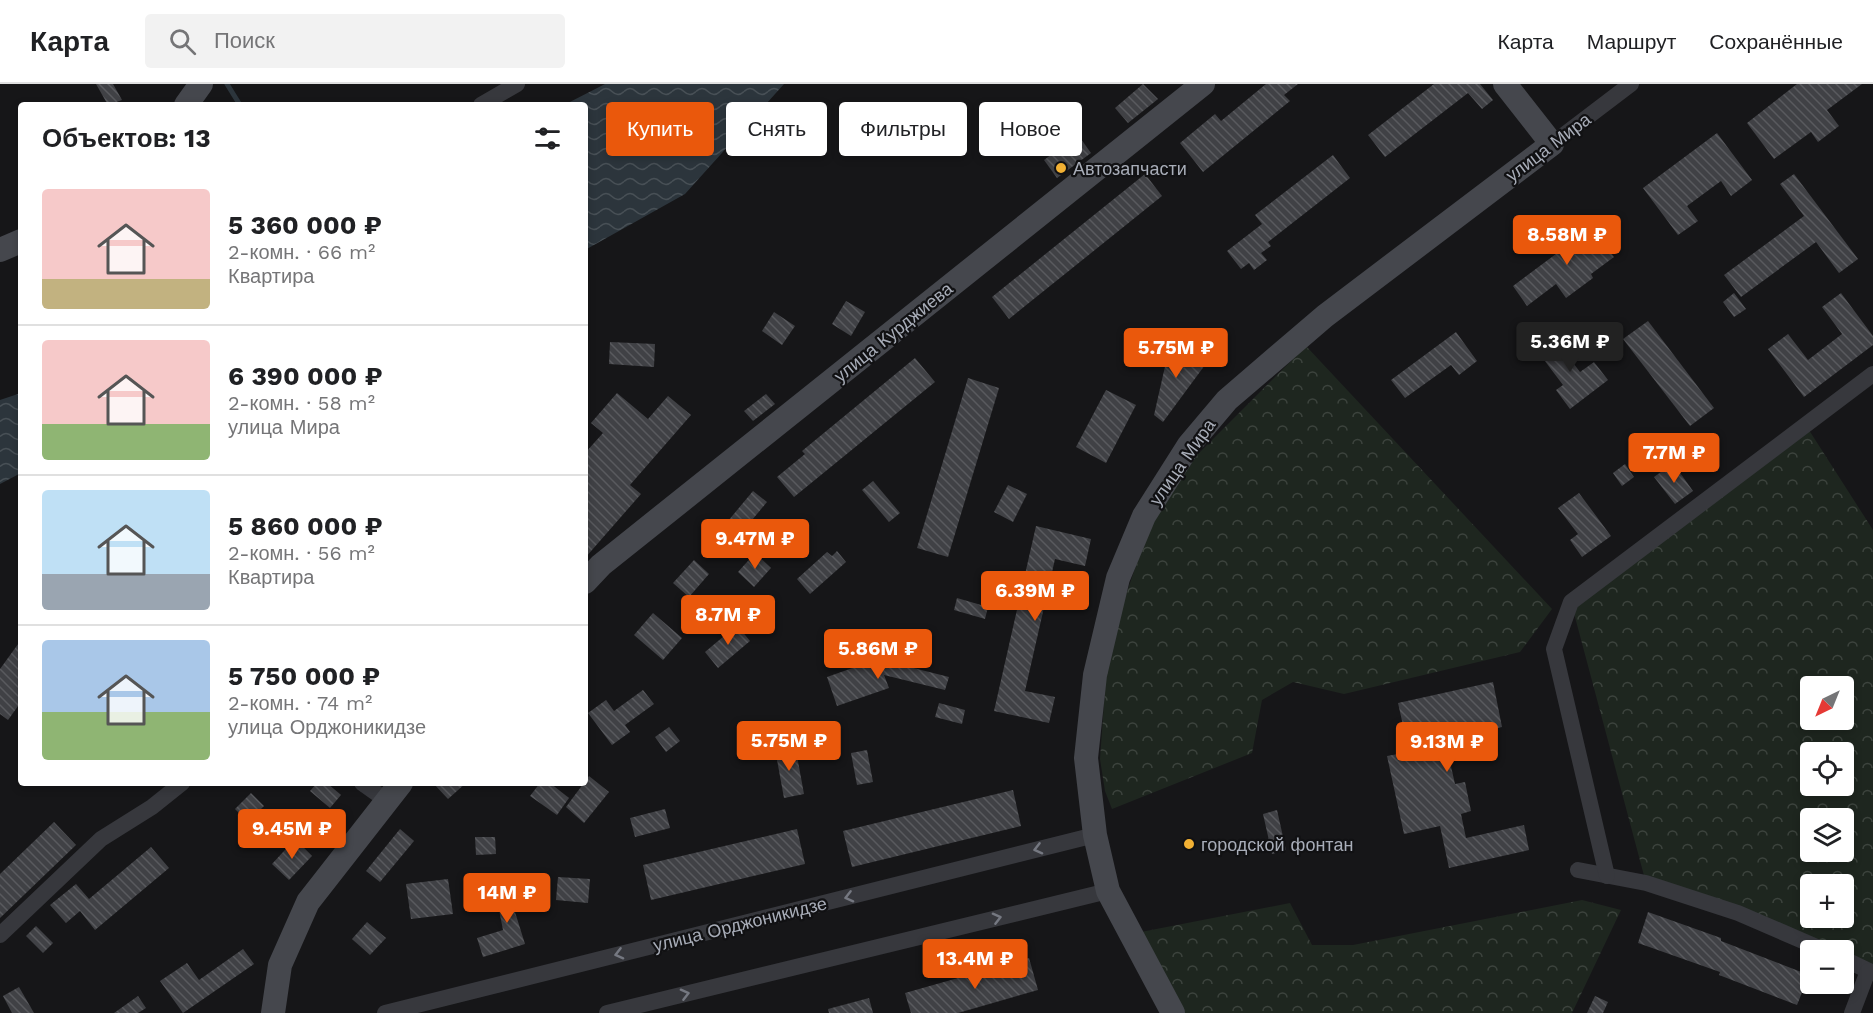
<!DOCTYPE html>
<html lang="ru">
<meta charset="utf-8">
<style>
:root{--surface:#fff;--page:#f2f2f2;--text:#202124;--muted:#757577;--line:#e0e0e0;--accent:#ea580c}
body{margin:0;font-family:"Work Sans",sans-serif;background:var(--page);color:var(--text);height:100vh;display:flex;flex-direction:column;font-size:22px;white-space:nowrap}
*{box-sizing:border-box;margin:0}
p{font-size:20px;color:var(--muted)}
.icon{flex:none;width:33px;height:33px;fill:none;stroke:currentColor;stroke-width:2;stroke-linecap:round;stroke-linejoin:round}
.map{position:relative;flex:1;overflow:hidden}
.panel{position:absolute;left:18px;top:18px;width:570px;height:684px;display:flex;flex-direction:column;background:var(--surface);border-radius:6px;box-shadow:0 3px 9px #0003}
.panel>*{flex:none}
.guide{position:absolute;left:606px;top:18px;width:570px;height:54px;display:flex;gap:12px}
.needle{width:39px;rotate:223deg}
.controls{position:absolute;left:1800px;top:592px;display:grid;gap:12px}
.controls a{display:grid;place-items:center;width:54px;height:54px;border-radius:6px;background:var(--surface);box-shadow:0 3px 9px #0003;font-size:30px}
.price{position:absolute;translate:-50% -51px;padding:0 14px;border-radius:6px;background:var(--accent);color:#fff;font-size:20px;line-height:39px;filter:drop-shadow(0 2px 3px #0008)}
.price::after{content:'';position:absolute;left:50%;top:36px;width:18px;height:14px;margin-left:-9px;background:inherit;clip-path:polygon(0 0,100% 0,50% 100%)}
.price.on{background:#222;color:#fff}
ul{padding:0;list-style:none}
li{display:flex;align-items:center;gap:18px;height:150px;padding:0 24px}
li+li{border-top:2px solid var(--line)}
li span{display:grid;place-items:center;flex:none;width:168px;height:120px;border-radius:6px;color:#555}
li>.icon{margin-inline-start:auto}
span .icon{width:72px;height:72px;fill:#fffc;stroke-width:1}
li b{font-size:26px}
h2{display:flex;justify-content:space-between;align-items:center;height:72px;padding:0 24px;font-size:26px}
.chip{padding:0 21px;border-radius:6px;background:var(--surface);box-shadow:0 3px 9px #0003;font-size:21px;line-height:54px}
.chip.on{background:var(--accent);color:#fff}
header{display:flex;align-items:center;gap:36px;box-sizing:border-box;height:84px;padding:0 30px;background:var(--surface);border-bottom:2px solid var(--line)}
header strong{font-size:28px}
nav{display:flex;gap:33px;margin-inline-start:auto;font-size:21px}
.search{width:420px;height:54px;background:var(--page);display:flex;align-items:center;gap:15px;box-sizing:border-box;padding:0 21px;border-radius:6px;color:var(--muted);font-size:22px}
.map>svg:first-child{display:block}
.park{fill:url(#park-crowns);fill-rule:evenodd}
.water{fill:url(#water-waves)}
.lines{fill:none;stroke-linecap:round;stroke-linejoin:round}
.stream{stroke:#2c353c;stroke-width:5}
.building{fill:url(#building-back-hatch)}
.street{stroke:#37383d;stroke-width:16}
.secondary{stroke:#45474d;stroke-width:24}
.oneway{stroke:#757881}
.poi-dot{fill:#f2b134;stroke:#111113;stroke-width:2}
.labels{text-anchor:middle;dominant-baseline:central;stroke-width:4.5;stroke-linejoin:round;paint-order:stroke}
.street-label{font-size:18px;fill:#a8adb8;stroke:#111113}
.poi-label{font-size:18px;fill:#a8adb8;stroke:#111113;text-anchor:start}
</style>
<header>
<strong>Карта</strong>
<div class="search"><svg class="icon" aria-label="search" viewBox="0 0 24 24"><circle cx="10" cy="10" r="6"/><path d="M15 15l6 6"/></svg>Поиск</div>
<nav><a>Карта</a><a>Маршрут</a><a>Сохранённые</a></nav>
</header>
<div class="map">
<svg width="1873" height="929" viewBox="0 0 1873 929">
<defs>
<pattern id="park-crowns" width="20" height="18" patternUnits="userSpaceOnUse" patternTransform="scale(1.5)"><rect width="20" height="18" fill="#1e261f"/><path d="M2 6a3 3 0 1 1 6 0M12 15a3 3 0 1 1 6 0" fill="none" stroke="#3c433d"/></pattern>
<pattern id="water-waves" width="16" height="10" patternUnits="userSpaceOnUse" patternTransform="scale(1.5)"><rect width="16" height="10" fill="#2c353c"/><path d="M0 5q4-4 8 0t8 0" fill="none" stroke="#485056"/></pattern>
<pattern id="building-back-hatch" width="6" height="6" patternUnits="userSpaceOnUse" patternTransform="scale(1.5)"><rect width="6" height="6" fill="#404145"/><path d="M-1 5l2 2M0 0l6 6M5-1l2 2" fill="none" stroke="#595a5e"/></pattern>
</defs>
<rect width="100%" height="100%" fill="#161618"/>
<g class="park">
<path d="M1306 262 1552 525 1520 568 1344 610 1293 598 1262 616 1252 669 1112 725 1105 707 1100 675 1108 563 1150 441 1196 372Z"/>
<path d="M1807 343 1873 446V889L1844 867H1826L1646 799 1571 518ZM1810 603H1844V636H1810ZM1810 669H1844V702H1810ZM1810 735H1844V768H1810ZM1810 801H1844V834H1810Z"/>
<path d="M1582 816 1621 826 1572 929H1183L1141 848 1290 819 1312 861H1353Z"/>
</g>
<g class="water">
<path d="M605 0H784L685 110 585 166V21H564Z"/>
<path d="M21 309V389L0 400V316Z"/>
</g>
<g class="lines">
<path class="stream" d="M227 0 240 21"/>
</g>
<g class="building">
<path d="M96 0H113L122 16 108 21Z"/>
<path d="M1143 0 1158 15 1128 39 1115 24Z"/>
<path d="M1266 0H1298L1284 11 1290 17 1203 88 1180 59 1215 30 1221 37Z"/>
<path d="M1434 0H1480L1493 16 1482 25 1468 9 1385 73 1368 51Z"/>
<path d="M1797 0H1862L1827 26 1839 42 1818 58 1811 48 1774 75 1747 39Z"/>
<path d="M1717 49 1752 96 1731 112 1721 97 1687 122 1698 137 1678 151 1643 104Z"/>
<path d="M1078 51 1091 69 1057 94 1044 76Z"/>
<path d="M1333 71 1350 94 1268 158 1271 162 1261 169 1267 176 1254 186 1249 179 1241 185 1227 167 1262 140 1255 131Z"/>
<path d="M1145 90 1162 112 1009 235 992 213Z"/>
<path d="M1794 90 1858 175 1839 189 1816 158 1741 213 1724 191 1804 132 1780 100Z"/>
<path d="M1585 134 1614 173 1591 190 1593 194 1566 214 1556 200 1527 222 1513 202 1576 155 1569 146Z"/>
<path d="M1734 209 1746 225 1734 233 1723 218Z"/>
<path d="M1841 209 1873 252V261L1804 313 1768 265 1788 250 1808 276 1842 250 1822 223Z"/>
<path d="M846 217 865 228 851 252 832 240Z"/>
<path d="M774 228 795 242 782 261 762 247Z"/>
<path d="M1648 237 1714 324 1690 342 1623 255Z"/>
<path d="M1456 248 1477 277 1459 291 1451 281 1405 314 1391 296Z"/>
<path d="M1552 251 1580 288 1594 278 1608 296 1570 325 1556 306 1563 301 1535 264Z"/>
<path d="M1171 256 1205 281 1163 338 1154 331Z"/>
<path d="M610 258 655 260 654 283 609 280Z"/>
<path d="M915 274 935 298 794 413 777 393 805 370 802 367Z"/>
<path d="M968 294 999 304 948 473 917 464Z"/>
<path d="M1106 306 1136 321 1106 379 1076 363Z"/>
<path d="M617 309 648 335 668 312 691 331 630 401 641 410 585 474V369L603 349 591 339Z"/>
<path d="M766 310 775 320 753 337 744 327Z"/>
<path d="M1673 379 1693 407 1675 420 1654 393Z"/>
<path d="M1625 380 1634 393 1622 402 1613 389Z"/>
<path d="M873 397 900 429 889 438 862 406Z"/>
<path d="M1008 401 1027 410 1013 438 994 428Z"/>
<path d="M753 407 767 418 732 460 718 449Z"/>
<path d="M1579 409 1611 452 1582 473 1570 456 1578 450 1558 424Z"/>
<path d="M1036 442 1091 455 1085 482 1055 475 1025 607 1055 613 1049 639 994 627Z"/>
<path d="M837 467 846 478 810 510 797 495 827 468 832 472Z"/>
<path d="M755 469 771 484 754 503 738 488Z"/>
<path d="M694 476 709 490 689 513 673 499Z"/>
<path d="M957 514 988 523 985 535 954 526Z"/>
<path d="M653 529 682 554 663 576 634 551Z"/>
<path d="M737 541 750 557 718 584 705 568Z"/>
<path d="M21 556V618L8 636 0 630V585Z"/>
<path d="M878 575 949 593 945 606 884 591 889 604 837 622 827 593Z"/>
<path d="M1493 598 1502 643 1445 656 1455 700 1465 698 1471 727 1461 730 1466 754 1524 741 1529 766 1449 784 1440 742 1404 750 1387 672 1409 668 1398 619Z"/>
<path d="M643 606 654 620 625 641 630 648 612 661 588 629 606 616 614 627Z"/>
<path d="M939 619 965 626 962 640 935 633Z"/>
<path d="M669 643 680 657 666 668 655 653Z"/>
<path d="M795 661 804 710 784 714 775 665Z"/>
<path d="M867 666 873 698 857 701 851 669Z"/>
<path d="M589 692 609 708 584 739 566 723Z"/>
<path d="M317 699H327L341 711 330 724 310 707Z"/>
<path d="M433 699H466L448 715Z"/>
<path d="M540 699H550L569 714 557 731 530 712Z"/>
<path d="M1013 706 1021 742 852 783 843 747Z"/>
<path d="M251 709 264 722 248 738 235 725Z"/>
<path d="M665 725 670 744 635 753 630 734Z"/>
<path d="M1277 726 1286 766 1272 770 1263 730Z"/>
<path d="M54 738 76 761 0 834V790Z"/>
<path d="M400 745 414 757 380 798 366 787Z"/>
<path d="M797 745 805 780 651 816 643 781Z"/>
<path d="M475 753H495L496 770 476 771Z"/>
<path d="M295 755 312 772 289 796 272 780Z"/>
<path d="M151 763 169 784 95 846 80 827 66 839 50 821 76 800 89 815Z"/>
<path d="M558 793 590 795 588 819 556 816Z"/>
<path d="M448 795 453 830 411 835 406 800Z"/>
<path d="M527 806 531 825 515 828 525 860 483 873 477 854 503 846 496 811Z"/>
<path d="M1648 828 1721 854V857L1809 891 1797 921 1719 891 1720 888 1638 859Z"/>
<path d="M367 838 386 854 370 871 352 855Z"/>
<path d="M36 842 53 859 43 869 26 852Z"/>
<path d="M243 865 254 880 183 929 160 897 187 879 199 896Z"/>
<path d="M1029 874 1038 906 958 929H911L905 909Z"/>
<path d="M19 903 34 929H12L3 912Z"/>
<path d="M138 912 146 924 138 929H114Z"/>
<path d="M1595 912 1608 918 1603 929H1587Z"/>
<path d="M869 914 873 929H829L828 925Z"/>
</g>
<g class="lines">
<g class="street">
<path d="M481 21 517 0"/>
<path d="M1552 60 1631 0"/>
<path d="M362 699 386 716"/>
<path d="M1578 786 1646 799 1738 829 1826 867"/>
<path d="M1607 792 1554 565 1571 518 1873 290"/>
<path d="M0 851 101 755 152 723 182 699"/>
<path d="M1844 875 1873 889"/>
<path d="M385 929 1095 751"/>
<path d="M607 929 1108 807"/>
<path d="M1852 929 1868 887"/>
</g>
<g class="secondary">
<path d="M186 21 201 0"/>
<path d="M0 166 21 157"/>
<path d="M585 498 601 481 1203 0"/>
<path d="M273 929 280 881 308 818 401 699"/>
<path d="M1173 929 1108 807 1095 751 1086 674 1095 591 1118 494 1144 432 1189 361 1227 316 1325 232 1552 60 1505 0"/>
</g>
</g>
<defs><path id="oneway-chevron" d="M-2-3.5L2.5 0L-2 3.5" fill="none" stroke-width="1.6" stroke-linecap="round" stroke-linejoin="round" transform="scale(1.5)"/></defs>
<g class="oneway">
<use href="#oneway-chevron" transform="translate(1038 765) rotate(166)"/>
<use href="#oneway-chevron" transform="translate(849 813) rotate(166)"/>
<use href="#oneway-chevron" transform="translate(997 834) rotate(-14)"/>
<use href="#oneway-chevron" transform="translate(619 870) rotate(166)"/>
<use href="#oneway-chevron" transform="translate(685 910) rotate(-14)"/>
</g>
<g class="poi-dot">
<circle cx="1061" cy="84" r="6"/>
<circle cx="1189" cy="760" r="6"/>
</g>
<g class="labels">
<g class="street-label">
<text transform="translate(1548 63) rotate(-37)">улица Мира</text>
<text transform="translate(893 248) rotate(-39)">улица Курджиева</text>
<text transform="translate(1182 378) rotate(-55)">улица Мира</text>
<text transform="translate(740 840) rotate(-14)">улица Орджоникидзе</text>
</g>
<g class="poi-label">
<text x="1073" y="84">Автозапчасти</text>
<text x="1201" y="760">городской фонтан</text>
</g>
</g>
</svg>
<div class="controls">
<a><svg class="needle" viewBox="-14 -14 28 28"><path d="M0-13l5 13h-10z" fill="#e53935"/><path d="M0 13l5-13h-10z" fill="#757577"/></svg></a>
<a><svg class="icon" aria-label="locate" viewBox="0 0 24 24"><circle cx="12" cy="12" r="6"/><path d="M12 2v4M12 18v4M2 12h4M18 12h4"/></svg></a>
<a><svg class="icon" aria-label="layers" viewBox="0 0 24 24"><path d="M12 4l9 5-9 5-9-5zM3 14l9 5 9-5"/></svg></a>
<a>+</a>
<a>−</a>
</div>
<b class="price" style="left:1567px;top:182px">8.58M ₽</b>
<b class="price on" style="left:1570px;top:289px">5.36M ₽</b>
<b class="price" style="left:1176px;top:295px">5.75M ₽</b>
<b class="price" style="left:1674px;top:400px">7.7M ₽</b>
<b class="price" style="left:755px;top:486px">9.47M ₽</b>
<b class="price" style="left:1035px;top:538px">6.39M ₽</b>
<b class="price" style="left:728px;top:562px">8.7M ₽</b>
<b class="price" style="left:878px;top:596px">5.86M ₽</b>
<b class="price" style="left:789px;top:688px">5.75M ₽</b>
<b class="price" style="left:1447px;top:689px">9.13M ₽</b>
<b class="price" style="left:292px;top:776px">9.45M ₽</b>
<b class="price" style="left:507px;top:840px">14M ₽</b>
<b class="price" style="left:975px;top:906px">13.4M ₽</b>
<div class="guide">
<a class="chip on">Купить</a>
<a class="chip">Снять</a>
<a class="chip">Фильтры</a>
<a class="chip">Новое</a>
</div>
<section class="panel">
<h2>Объектов: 13<svg class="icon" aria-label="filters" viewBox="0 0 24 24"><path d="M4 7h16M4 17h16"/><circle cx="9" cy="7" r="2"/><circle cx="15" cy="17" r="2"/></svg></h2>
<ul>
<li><span style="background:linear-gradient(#f6c9c9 75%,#c2b280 0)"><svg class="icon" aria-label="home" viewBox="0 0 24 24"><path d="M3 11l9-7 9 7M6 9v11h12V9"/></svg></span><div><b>5 360 000 ₽</b><p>2-комн. · 66 m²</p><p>Квартира</p></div></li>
<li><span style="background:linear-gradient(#f6c9c9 70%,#8fb573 0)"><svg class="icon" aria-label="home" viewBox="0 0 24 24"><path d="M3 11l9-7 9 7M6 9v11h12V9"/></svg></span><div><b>6 390 000 ₽</b><p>2-комн. · 58 m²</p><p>улица Мира</p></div></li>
<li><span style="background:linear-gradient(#bfe0f5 70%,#9aa5b1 0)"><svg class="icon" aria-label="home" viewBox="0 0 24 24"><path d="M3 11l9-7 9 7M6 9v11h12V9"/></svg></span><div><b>5 860 000 ₽</b><p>2-комн. · 56 m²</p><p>Квартира</p></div></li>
<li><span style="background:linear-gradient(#a9c7e8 60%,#8fb573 0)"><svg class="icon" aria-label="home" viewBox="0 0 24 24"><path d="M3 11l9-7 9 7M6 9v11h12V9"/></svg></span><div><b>5 750 000 ₽</b><p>2-комн. · 74 m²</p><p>улица Орджоникидзе</p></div></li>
</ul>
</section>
</div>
